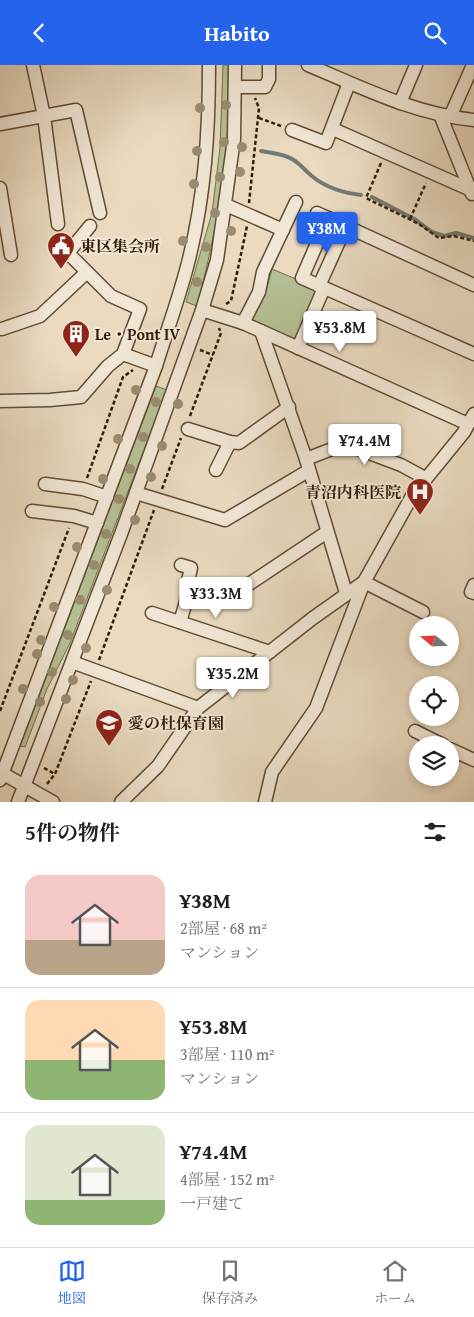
<!DOCTYPE html>
<html lang="ja">
<meta charset="utf-8">
<style>
:root{--surface:#fff;--page:#f6f6f6;--text:#202124;--muted:#757577;--line:#e0e0e0;--accent:#2563eb}
body{margin:0;font-family:"Gentium Book Plus","Noto Serif JP",serif;background:var(--page);color:var(--text);height:100vh;display:flex;flex-direction:column;font-size:19px;white-space:nowrap}
*{box-sizing:border-box;margin:0}
p{font-size:16px;color:var(--muted)}
.icon{flex:none;width:28px;height:28px;fill:none;stroke:currentColor;stroke-width:2;stroke-linecap:round;stroke-linejoin:round}
.map{position:relative;height:737px;overflow:hidden}
.details{display:flex;flex-direction:column;background:var(--surface);flex:1}
.details>*{flex:none}
.needle{width:32px;rotate:289deg}
.tools{position:absolute;left:409px;top:551px;display:grid;gap:10px}
.tools a{display:grid;place-items:center;width:50px;height:50px;border-radius:50%;background:var(--surface);box-shadow:0 2px 8px #0003;font-size:25px}
.price{position:absolute;translate:-50% -42px;padding:0 11px;border-radius:5px;background:#fff;color:#222;font-size:16px;line-height:32px;filter:drop-shadow(0 1px 2px #0008)}
.price::after{content:'';position:absolute;left:50%;top:30px;width:15px;height:11px;margin-left:-8px;background:inherit;clip-path:polygon(0 0,100% 0,50% 100%)}
.price.current{background:var(--accent);color:#fff}
ul{padding:0;list-style:none}
li{display:flex;align-items:center;gap:15px;height:125px;padding:0 25px}
li+li{border-top:1px solid var(--line)}
li span{display:grid;place-items:center;flex:none;width:140px;height:100px;border-radius:15px;color:#555}
li>.icon{margin-inline-start:auto}
span .icon{width:60px;height:60px;fill:#fffc;stroke-width:1}
li b{font-size:21px}
h2{display:flex;justify-content:space-between;align-items:center;height:60px;padding:0 25px;font-size:21px}
header{display:flex;justify-content:space-between;align-items:center;height:65px;padding:0 25px;background:var(--accent);color:#fff;font-size:22px;font-weight:600}
.tabs{display:flex;justify-content:space-around;align-items:center;height:70px;border-top:1px solid var(--line);background:var(--surface);font-size:14px;color:var(--muted)}
.tabs a{display:grid;justify-items:center;gap:2px}
.tabs .current{color:var(--accent)}
.map>svg:first-child{display:block}
.green{fill:#b4c094;stroke:#736e4c}
.lines{fill:none;stroke-linecap:round;stroke-linejoin:round}
.stream{stroke:#727973;stroke-width:4}
.minor-casing{stroke:#604b34;stroke-width:15}
.path{stroke:#321b05;stroke-width:2.5;stroke-dasharray:4 2.5;stroke-linecap:butt}
.minor{stroke:#f1e7d6;stroke-width:12}
.tree{fill:#9a8c71}
.labels{text-anchor:middle;dominant-baseline:central;stroke-width:4;stroke-linejoin:round;paint-order:stroke}
.poi-label{font-size:16px;font-weight:bold;fill:#321b05;stroke:#f1e7d6;text-anchor:start}
</style>
<header><svg class="icon" aria-label="back" viewBox="0 0 24 24"><path d="M15 5l-7 7 7 7"/></svg>Habito<svg class="icon" aria-label="search" viewBox="0 0 24 24"><circle cx="10" cy="10" r="6"/><path d="M15 15l6 6"/></svg></header>
<div class="map">
<svg width="474" height="737" viewBox="0 0 474 737">
<rect width="100%" height="100%" fill="#e9dac0"/>
<filter id="stains"><feTurbulence type="fractalNoise" baseFrequency=".004" numOctaves="4"/><feColorMatrix values="0 0 0 0 .2 0 0 0 0 .09 0 0 0 0 .02 0 0 0 .5 -.17"/></filter>
<radialGradient id="worn" r=".72"><stop offset=".6" stop-color="#630" stop-opacity="0"/><stop offset="1" stop-color="#630" stop-opacity=".3"/></radialGradient>
<g class="green">
<path d="M223 0H229C231 83 218 161 197 241L186 237 212 148 220 83Z"/>
<path d="M272 204 320 224 297 275 251 256 266 226Z"/>
<path d="M156 321 167 325 70 578 47 624 25 682 20 681Z"/>
</g>
<g class="lines">
<g class="stream">
<path d="M261 86C271 88 284 89 292 94 301 99 305 106 313 112 327 123 344 128 361 130"/>
<path d="M372 132 416 155 432 167 444 171 456 168 474 173"/>
</g>
<defs>
<g id="minor">
<path d="M33 0 44 51 58 159"/>
<path d="M308 0C363 23 414 49 474 55"/>
<path d="M236 22H265L269 14V0"/>
<path d="M400 38 416 0"/>
<path d="M441 52 472 129"/>
<path d="M450 52 473 0"/>
<path d="M0 59 76 45 100 148"/>
<path d="M333 64 471 125"/>
<path d="M292 65 326 78 349 18"/>
<path d="M0 123 11 190"/>
<path d="M226 140 283 165"/>
<path d="M317 148 474 220"/>
<path d="M328 153 302 213 474 289"/>
<path d="M319 221 346 161"/>
<path d="M202 245 243 258 468 359"/>
<path d="M243 258 259 227 263 207 296 137"/>
<path d="M2 264 40 251 87 207"/>
<path d="M261 266 306 394 346 528"/>
<path d="M298 283 324 223"/>
<path d="M123 289 156 301"/>
<path d="M0 336 50 335 81 332 108 301 123 289 140 244 111 231 68 188 90 161"/>
<path d="M188 364 230 377 239 378 289 342"/>
<path d="M306 394 345 379 401 400 425 413"/>
<path d="M216 405 230 377"/>
<path d="M45 419 83 424 107 432"/>
<path d="M136 428 225 455 308 406"/>
<path d="M32 446 74 451 97 458"/>
<path d="M364 517 423 547"/>
<path d="M249 519 327 467"/>
<path d="M474 520 471 527 474 528"/>
<path d="M152 548 270 587"/>
<path d="M180 557 190 523 188 516 191 503 181 500"/>
<path d="M72 597 198 643"/>
<path d="M415 666 443 680"/>
<path d="M450 684 474 695"/>
<path d="M0 707 53 737"/>
<path d="M0 715 156 301C167 265 180 231 189 194 205 130 209 66 209 0"/>
<path d="M18 737 121 469 202 245 217 195 234 74 235 0"/>
<path d="M121 737 158 701 198 643 313 553 364 517"/>
<path d="M265 737 272 707 316 643 364 517 412 431 464 367 474 349"/>
</g>
</defs>
<use href="#minor" class="minor-casing"/>
<g class="path">
<path d="M259 53 281 61"/>
<path d="M381 98 366 133 419 159 439 173 454 171 474 176"/>
<path d="M249 138 259 43 255 33"/>
<path d="M410 154 426 118"/>
<path d="M226 239 231 236 247 161"/>
<path d="M200 285 213 290"/>
<path d="M190 351 221 268 219 263"/>
<path d="M87 413 123 312 133 305"/>
<path d="M162 424 181 373"/>
<path d="M99 595 154 445"/>
<path d="M0 646 69 463"/>
<path d="M44 703 55 709"/>
<path d="M47 719 55 709 91 616"/>
</g>
<use href="#minor" class="minor"/>
</g>
<g class="tree">
<circle cx="226" cy="40" r="5"/>
<circle cx="200" cy="43" r="5"/>
<circle cx="224" cy="77" r="5"/>
<circle cx="242" cy="82" r="5"/>
<circle cx="197" cy="86" r="5"/>
<circle cx="240" cy="107" r="5"/>
<circle cx="220" cy="112" r="5"/>
<circle cx="194" cy="119" r="5"/>
<circle cx="215" cy="148" r="5"/>
<circle cx="231" cy="166" r="5"/>
<circle cx="183" cy="176" r="5"/>
<circle cx="206" cy="182" r="5"/>
<circle cx="197" cy="217" r="5"/>
<circle cx="136" cy="325" r="5"/>
<circle cx="156" cy="337" r="5"/>
<circle cx="178" cy="339" r="5"/>
<circle cx="143" cy="372" r="5"/>
<circle cx="118" cy="374" r="5"/>
<circle cx="162" cy="381" r="5"/>
<circle cx="130" cy="404" r="5"/>
<circle cx="151" cy="412" r="5"/>
<circle cx="103" cy="414" r="5"/>
<circle cx="119" cy="434" r="5"/>
<circle cx="135" cy="455" r="5"/>
<circle cx="106" cy="469" r="5"/>
<circle cx="77" cy="482" r="5"/>
<circle cx="94" cy="500" r="5"/>
<circle cx="107" cy="525" r="5"/>
<circle cx="80" cy="535" r="5"/>
<circle cx="54" cy="542" r="5"/>
<circle cx="68" cy="570" r="5"/>
<circle cx="41" cy="575" r="5"/>
<circle cx="86" cy="583" r="5"/>
<circle cx="37" cy="589" r="5"/>
<circle cx="52" cy="607" r="5"/>
<circle cx="73" cy="615" r="5"/>
<circle cx="23" cy="624" r="5"/>
<circle cx="66" cy="634" r="5"/>
<circle cx="40" cy="637" r="5"/>
</g>
<defs>
<symbol id="civic-pin" viewBox="-11 -11 22 30"><path d="M0 17L-7.5 6A9.5 9.5 0 1 1 7.5 6Z" fill="#8f2418" stroke="#f1e7d6"/><path d="M-.6-6.5H3V-4.5H.6V-3L4-1V1h2V6H-6V1h2V-1L-.6-3ZM-1.2 2.5V6h2.4V2.5Z" fill="#fff"/></symbol>
<symbol id="building-pin" viewBox="-11 -11 22 30"><path d="M0 17L-7.5 6A9.5 9.5 0 1 1 7.5 6Z" fill="#8f2418" stroke="#f1e7d6"/><path d="M-4-6H4V6H1V3H-1V6H-4ZM-2.5-4.3h1.7v1.8h-1.7ZM.8-4.3h1.7v1.8H.8ZM-2.5-1h1.7V.8h-1.7ZM.8-1h1.7V.8H.8Z" fill="#fff"/></symbol>
<symbol id="hospital-pin" viewBox="-11 -11 22 30"><path d="M0 17L-7.5 6A9.5 9.5 0 1 1 7.5 6Z" fill="#8f2418" stroke="#f1e7d6"/><path d="M-5-5h3v3.5h4V-5h3V5h-3V1.5h-4V5h-3Z" fill="#fff"/></symbol>
<symbol id="school-pin" viewBox="-11 -11 22 30"><path d="M0 17L-7.5 6A9.5 9.5 0 1 1 7.5 6Z" fill="#8f2418" stroke="#f1e7d6"/><path d="M0-5L7-2L0 1L-7-2ZM-4 1L0 2.5L4 1V4Q0 6-4 4Z" fill="#fff"/></symbol>
</defs>
<g fill-rule="evenodd">
<use href="#civic-pin" x="45" y="165" width="32" height="43"/>
<use href="#building-pin" x="60" y="253" width="32" height="43"/>
<use href="#hospital-pin" x="404" y="411" width="32" height="43"/>
<use href="#school-pin" x="93" y="642" width="32" height="43"/>
</g>
<g class="labels">
<g class="poi-label">
<text x="80" y="181">東区集会所</text>
<text x="95" y="269">Le・Pont IV</text>
<text x="401" y="427" text-anchor="end">青沼内科医院</text>
<text x="128" y="658">愛の杜保育園</text>
</g>
</g>
<rect width="100%" height="100%" filter="url(#stains)"/>
<rect width="100%" height="100%" fill="url(#worn)"/>
</svg>
<div class="tools">
<a><svg class="needle" viewBox="-14 -14 28 28"><path d="M0-13l5 13h-10z" fill="#e53935"/><path d="M0 13l5-13h-10z" fill="#757577"/></svg></a>
<a><svg class="icon" aria-label="locate" viewBox="0 0 24 24"><circle cx="12" cy="12" r="6"/><path d="M12 2v4M12 18v4M2 12h4M18 12h4"/></svg></a>
<a><svg class="icon" aria-label="layers" viewBox="0 0 24 24"><path d="M12 4l9 5-9 5-9-5zM3 14l9 5 9-5"/></svg></a>
</div>
<b class="price current" style="left:327px;top:189px">¥38M</b>
<b class="price" style="left:340px;top:288px">¥53.8M</b>
<b class="price" style="left:365px;top:401px">¥74.4M</b>
<b class="price" style="left:216px;top:554px">¥33.3M</b>
<b class="price" style="left:233px;top:634px">¥35.2M</b>
</div>
<section class="details">
<h2>5件の物件<svg class="icon" aria-label="filters" viewBox="0 0 24 24"><path d="M4 7h16M4 17h16"/><circle cx="9" cy="7" r="2"/><circle cx="15" cy="17" r="2"/></svg></h2>
<ul>
<li><span style="background:linear-gradient(#f6c9c9 65%,#b9a48a 0)"><svg class="icon" aria-label="home" viewBox="0 0 24 24"><path d="M3 11l9-7 9 7M6 9v11h12V9"/></svg></span><div><b>¥38M</b><p>2部屋 · 68 m²</p><p>マンション</p></div></li>
<li><span style="background:linear-gradient(#ffd9b3 60%,#8fb573 0)"><svg class="icon" aria-label="home" viewBox="0 0 24 24"><path d="M3 11l9-7 9 7M6 9v11h12V9"/></svg></span><div><b>¥53.8M</b><p>3部屋 · 110 m²</p><p>マンション</p></div></li>
<li><span style="background:linear-gradient(#dfe7d0 75%,#8fb573 0)"><svg class="icon" aria-label="home" viewBox="0 0 24 24"><path d="M3 11l9-7 9 7M6 9v11h12V9"/></svg></span><div><b>¥74.4M</b><p>4部屋 · 152 m²</p><p>一戸建て</p></div></li>
</ul>
</section>
<nav class="tabs">
<a class="current"><svg class="icon" aria-label="map" viewBox="0 0 24 24"><path d="M3 6l6-2 6 2 6-2v14l-6 2-6-2-6 2zM9 4v14M15 6v14"/></svg>地図</a>
<a><svg class="icon" aria-label="saved" viewBox="0 0 24 24"><path d="M7 4h10v16l-5-4-5 4z"/></svg>保存済み</a>
<a><svg class="icon" aria-label="home" viewBox="0 0 24 24"><path d="M3 11l9-7 9 7M6 9v11h12V9"/></svg>ホーム</a>
</nav>
